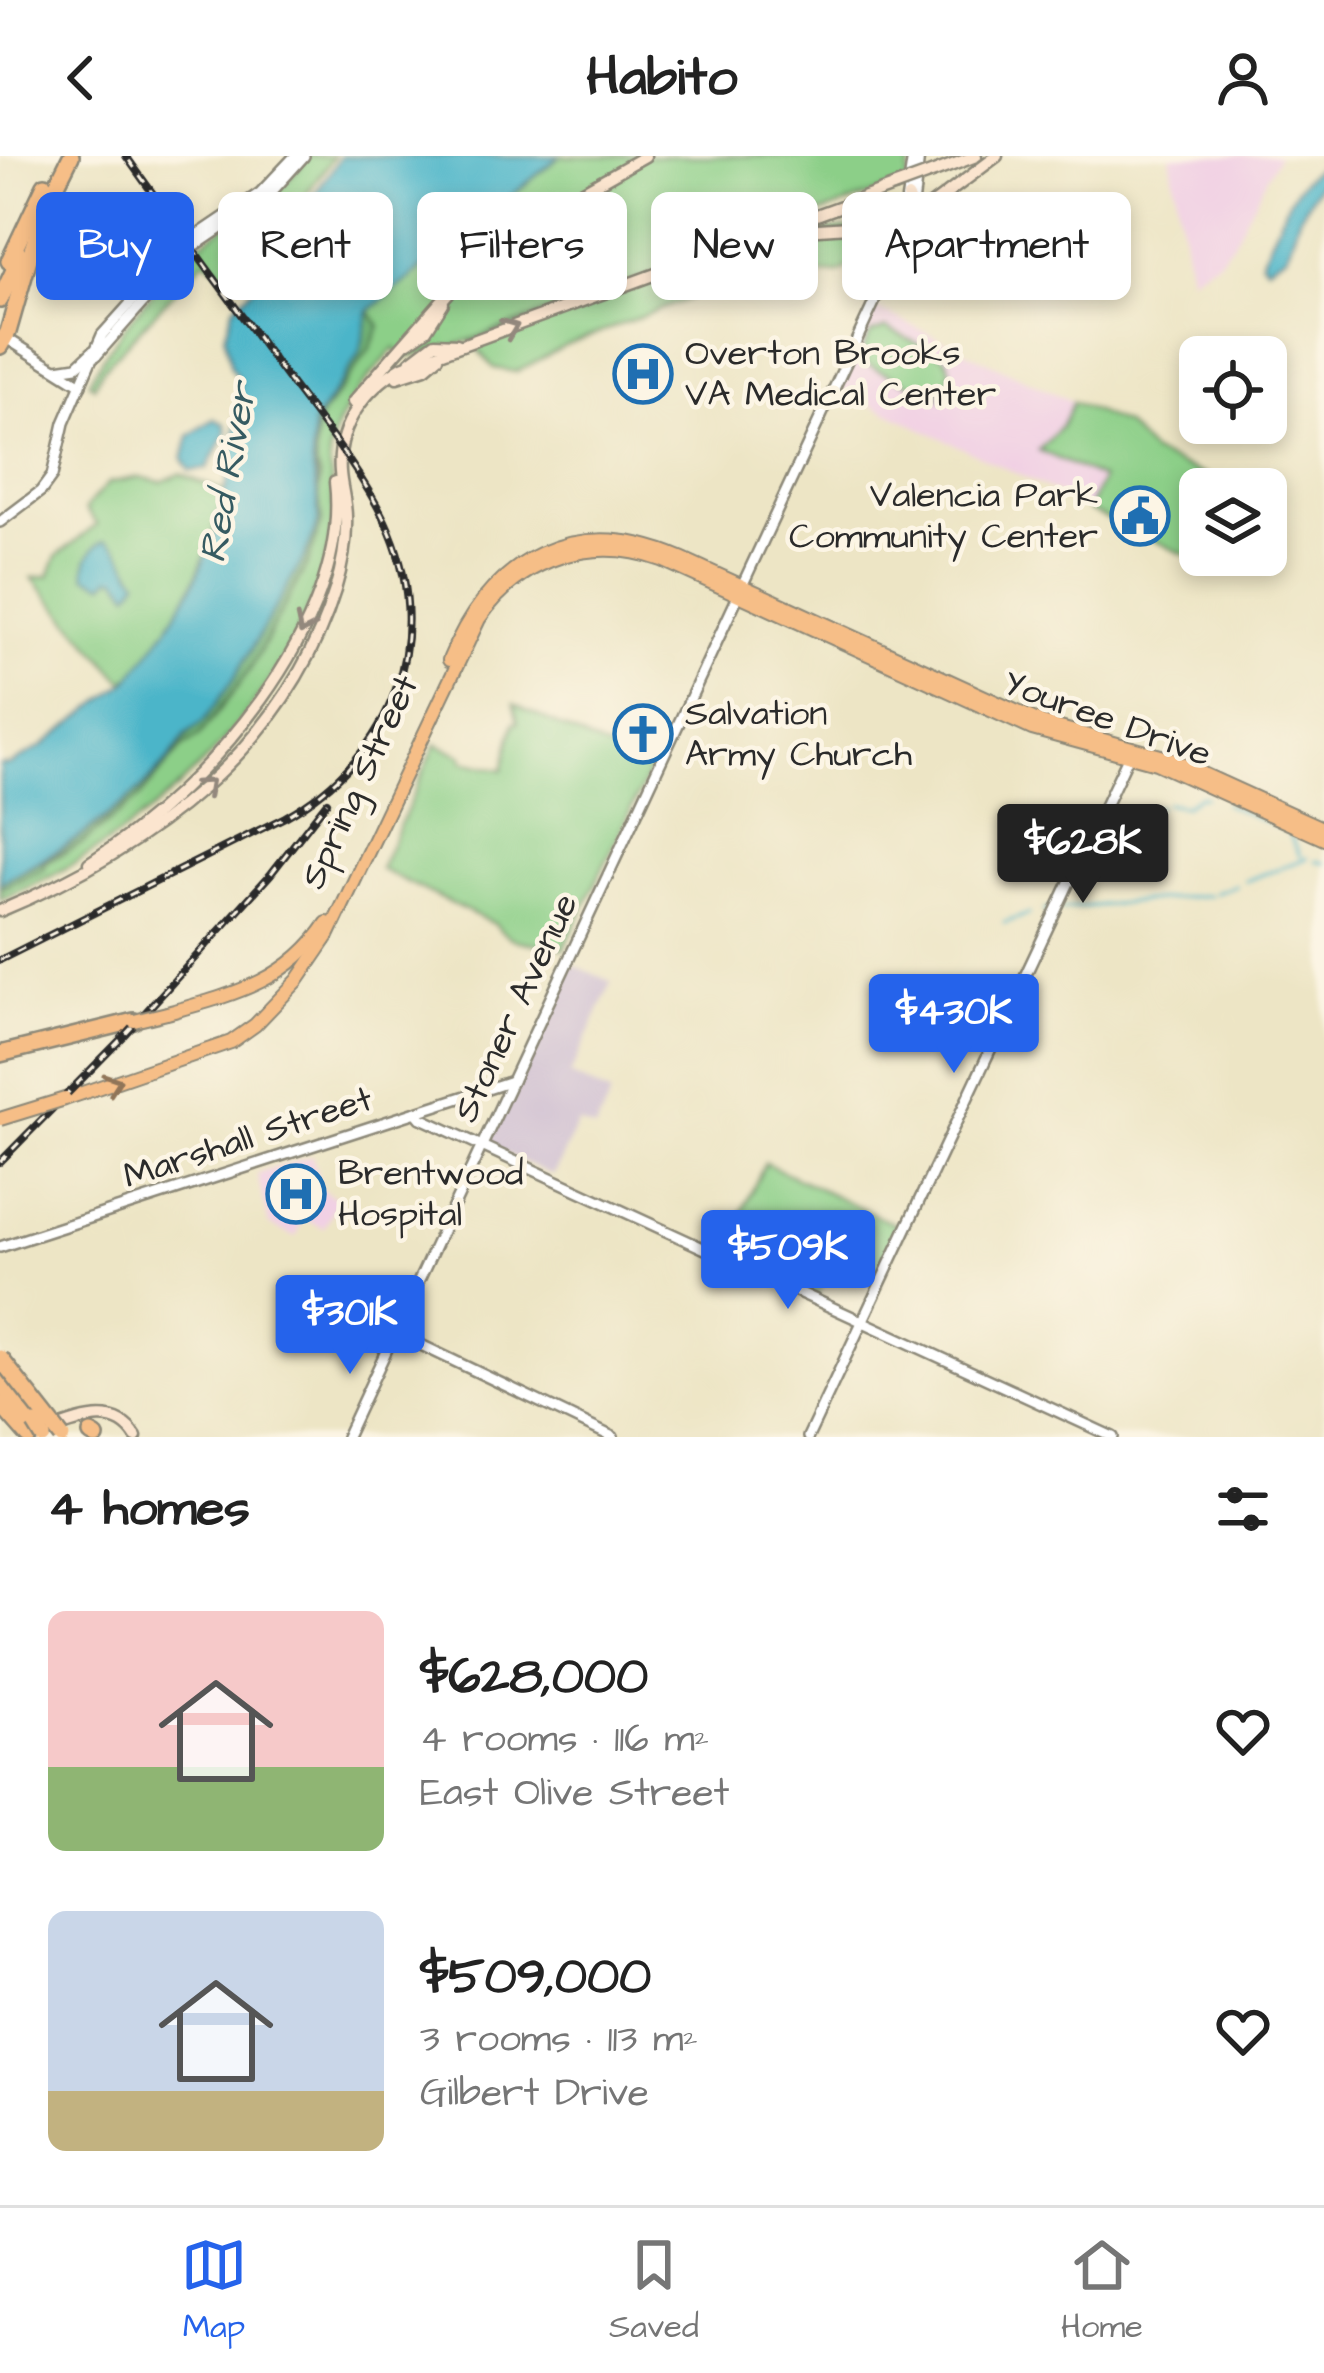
<!DOCTYPE html>
<meta charset="utf-8">
<style>
:root{--surface:#fff;--page:#f2f2f2;--text:#222;--muted:#767676;--line:#e0e0e0;--accent:#2563eb}
body{margin:0;font-family:"Architects Daughter",sans-serif;background:var(--page);color:var(--text);height:100vh;display:flex;flex-direction:column;font-size:45px;white-space:nowrap}
*{box-sizing:border-box;margin:0}
p{font-size:39px;color:var(--muted)}
.icon{flex:none;width:66px;height:66px;fill:none;stroke:currentColor;stroke-width:2;stroke-linecap:round;stroke-linejoin:round}
.map{position:relative;height:1281px;overflow:hidden}
.panel{display:flex;flex-direction:column;background:var(--surface);flex:1}
.panel>*{flex:none}
.top-card{position:absolute;left:36px;top:36px;width:1254px;height:108px;display:flex;gap:24px}
.tools{position:absolute;left:1179px;top:180px;display:grid;gap:24px}
.tools a{display:grid;place-items:center;width:108px;height:108px;border-radius:18px;background:var(--surface);box-shadow:0 6px 18px #0003;font-size:60px}
.price{position:absolute;translate:-50% -102px;padding:0 27px;border-radius:12px;background:var(--accent);color:#fff;font-size:39px;line-height:78px;filter:drop-shadow(0 3px 6px #0008)}
.price::after{content:'';position:absolute;left:50%;top:72px;width:36px;height:27px;margin-left:-18px;background:inherit;clip-path:polygon(0 0,100% 0,50% 100%)}
.price.active{background:#222;color:#fff}
ul{padding:0;list-style:none}
li{display:flex;align-items:center;gap:36px;height:300px;padding:0 48px}
li span{display:grid;place-items:center;flex:none;width:336px;height:240px;border-radius:18px;color:#555}
li>.icon{margin-inline-start:auto}
span .icon{width:144px;height:144px;fill:#fffc;stroke-width:1}
li b{font-size:51px}
h2{display:flex;justify-content:space-between;align-items:center;height:144px;padding:0 48px;font-size:51px}
.chip{padding:0 42px;border-radius:18px;background:var(--surface);box-shadow:0 6px 18px #0003;font-size:42px;line-height:108px}
.chip.active{background:var(--accent);color:#fff}
header{display:flex;justify-content:space-between;align-items:center;height:156px;padding:0 48px;background:var(--surface);font-size:54px;font-weight:700}
.menu{display:flex;justify-content:space-around;align-items:center;height:168px;border-top:3px solid var(--line);background:var(--surface);font-size:33px;color:var(--muted)}
.menu a{display:grid;justify-items:center;gap:6px}
.menu .active{color:var(--accent)}
.map>svg:first-child{display:block}
.built{fill:#f1d0e4}
.industrial{fill:#cebed1}
.green{fill:#8ccf88;stroke:#5c7d5a;stroke-width:3}
.forest{fill:#71b274;stroke:#4e6e50;stroke-width:3}
.water{fill:#4bb5c9;stroke:#3b707a;stroke-width:3}
.lines{fill:none;stroke-linecap:round;stroke-linejoin:round}
.stream{stroke:#4bb5c9;stroke-width:3}
.tertiary-casing{stroke:#8c8878;stroke-width:14}
.secondary-casing{stroke:#8c8878;stroke-width:15}
.primary-casing{stroke:#8c8878;stroke-width:16}
.motorway-casing{stroke:#8c8878;stroke-width:20}
.tertiary{stroke:#fff;stroke-width:9}
.secondary{stroke:#fbe5cf;stroke-width:10}
.primary{stroke:#f6be87;stroke-width:12}
.motorway{stroke:#f6be87;stroke-width:15}
.rail-casing{stroke:#2b2b2b;stroke-width:8}
.rail{stroke:#fcf5e5;stroke-width:3;stroke-dasharray:9;stroke-linecap:butt}
.secondary-bridge-casing{stroke:#8c8878;stroke-width:15;stroke-linecap:butt}
.primary-bridge-casing{stroke:#8c8878;stroke-width:16;stroke-linecap:butt}
.motorway-bridge-casing{stroke:#8c8878;stroke-width:20;stroke-linecap:butt}
.secondary-bridge{stroke:#fbe5cf;stroke-width:10}
.primary-bridge{stroke:#f6be87;stroke-width:12}
.motorway-bridge{stroke:#f6be87;stroke-width:15}
.oneway{stroke:#93887d}
.oneway2{stroke:#907459}
.labels{text-anchor:middle;dominant-baseline:central;stroke-width:9;stroke-linejoin:round;paint-order:stroke}
.poi-label{font-size:36px;fill:#2b2b2b;stroke:#fcf5e5;text-anchor:start}
.street-label{font-size:36px;fill:#2b2b2b;stroke:#fcf5e5}
.water-label{font-size:39px;font-style:italic;fill:#365b62;stroke:#fcf5e5}
</style>
<header><svg class="icon" aria-label="back" viewBox="0 0 24 24"><path d="M15 5l-7 7 7 7"/></svg>Habito<svg class="icon" aria-label="person" viewBox="0 0 24 24"><circle cx="12" cy="8" r="4"/><path d="M4 21q1-7 8-7t8 7"/></svg></header>
<div class="map">
<svg width="1324" height="1281" viewBox="0 0 1324 1281">
<rect width="100%" height="100%" fill="#fcf5e5"/>
<filter id="ink" filterUnits="userSpaceOnUse"><feTurbulence type="fractalNoise" baseFrequency=".00833" numOctaves="2"/><feDisplacementMap in="SourceGraphic" scale="24" xChannelSelector="R" yChannelSelector="G"/><feConvolveMatrix kernelMatrix="1 2 1 2 8 2 1 2 1" color-interpolation-filters="sRGB"/></filter>
<filter id="wash" filterUnits="userSpaceOnUse"><feTurbulence type="fractalNoise" baseFrequency=".004" numOctaves="4" result="noise"/><feDisplacementMap in="SourceGraphic" scale="48" xChannelSelector="R" yChannelSelector="G"/><feGaussianBlur stdDeviation="2.7" result="paint"/><feColorMatrix in="noise" values="0 0 0 0 0 0 0 0 0 0 0 0 0 0 0 0 0 1.4 0 .05"/><feComposite in="paint" operator="in"/></filter>
<g filter="url(#wash)">
<rect width="100%" height="100%" fill="#ede5c5"/>
<g class="built">
<path d="M1170 0H1278L1232 88 1218 104 1190 121Z"/>
<path d="M875 152 1073 246 1061 271 1103 323 1089 352 838 233Z"/>
<path d="M312 1000 322 1034 338 1043 324 1072 303 1063 296 1081 269 1069 257 1018Z"/>
</g>
<path class="industrial" d="M572 808 612 826 570 919 611 939 595 974 578 967 553 1020 487 988Z"/>
<g class="green">
<path d="M309 0H334L241 127 204 104 102 214 94 230 89 226C107 188 167 115 200 88 242 55 274 46 309 0Z"/>
<path d="M561 0H911L908 26 451 191 401 202 395 192C368 223 340 251 330 292 327 307 332 322 333 337 335 362 331 387 324 410 282 556 139 691 0 743V733L20 721 34 718 42 708 82 687 140 641 182 591 199 580 238 531 308 406 320 323 315 307 316 273 321 260 369 194 379 170 369 155Z"/>
<path d="M1072 41 1092 43 1099 106 1044 99 1059 50H1067Z"/>
<path d="M882 70 895 83 878 127 865 109 855 108 839 117 787 120 707 141H693L569 188 516 216 494 212 471 186 783 78Z"/>
<path d="M886 172 945 201C955 214 950 227 936 235L940 242 856 203 857 199 865 202 863 192 871 177Z"/>
<path d="M1073 246 1125 269 1152 297 1228 329 1227 333H1200V399H1222L1212 411 1088 354 1102 323 1039 294 1061 271Z"/>
<path d="M180 318 225 336C210 394 174 491 124 526L32 422 49 420 57 400 97 369 85 353 108 327 140 321 161 326Z"/>
<path d="M514 548 650 614 564 793C540 784 512 793 496 769L380 713 436 588 463 600V605L503 614 514 567H518Z"/>
<path d="M765 1007 903 1072 882 1117 838 1096 816 1142 722 1099Z"/>
</g>
<path class="forest" d="M369 155 380 170 369 194 321 260 316 273 315 307 322 366 308 406 250 514 199 580 182 591 140 641 82 687 43 708 45 713 0 733V727C50 704 99 670 140 634 164 613 177 584 203 566L305 400 317 367 318 342 312 310 313 268Z"/>
<g class="water">
<path d="M341 0H560L369 155 360 197 313 268 312 310 318 342V367L305 400 234 523 203 566 186 578 168 604 140 634 80 681 0 727V609H10L44 589 128 525 167 473 192 431 213 383 232 307 240 226 231 211 225 180 233 152 293 91 302 75 298 62Z"/>
<path d="M1317 13 1323 15V21L1299 61 1287 98 1267 110 1261 104C1275 79 1289 28 1317 13Z"/>
<path d="M214 263 225 268 227 276 207 313 190 315 183 303 189 280Z"/>
<path d="M106 384C126 394 127 414 139 424L130 437 118 422 112 421 104 428 86 420C83 406 93 389 106 384Z"/>
</g>
<g class="lines">
<g class="stream">
<path d="M1166 647 1184 650 1199 640 1205 641"/>
<path d="M1225 648 1266 666"/>
<path d="M1271 668 1289 677 1300 700"/>
<path d="M1122 669 1132 656 1159 651"/>
<path d="M1316 705 1324 707"/>
<path d="M1245 725 1307 702"/>
<path d="M1215 737 1236 730"/>
<path d="M1062 753 1209 739"/>
<path d="M1044 755 1051 753"/>
<path d="M1004 767 1029 758"/>
</g>
</g>
</g>
<g filter="url(#ink)">
<g class="lines">
<defs>
<g id="tertiary">
<path d="M913 49 919 0"/>
<path d="M6 182 81 229"/>
<path d="M96 200 190 93 267 41 304 0"/>
<path d="M57 213 77 210 93 195"/>
<path d="M0 366 41 335 52 320 64 267 102 179 183 89 260 37 295 0"/>
<path d="M742 430 879 136 903 67 913 0"/>
<path d="M416 956 421 962 1113 1281"/>
<path d="M0 1091 512 925"/>
<path d="M350 1155 613 1281"/>
<path d="M346 1281 739 438"/>
<path d="M808 1281 1129 599"/>
</g>
<g id="secondary">
<path d="M934 16 976 0"/>
<path d="M908 41 913 50 923 54"/>
<path d="M885 70 894 76 897 88"/>
<path d="M789 75 908 67 997 0"/>
<path d="M408 186 426 174 443 147"/>
<path d="M410 206 435 187 457 188"/>
<path d="M397 221 425 212 438 201"/>
<path d="M353 246 479 102 525 68 645 0"/>
<path d="M89 707C203 636 352 470 335 326"/>
<path d="M0 755C147 694 286 593 335 434 342 411 347 386 346 361 346 346 341 331 340 316 336 270 365 233 402 211L893 31"/>
<path d="M53 1273C82 1263 116 1249 136 1281"/>
</g>
<g id="primary">
<path d="M449 504C491 401 576 357 681 402L1042 567 1168 602 1324 673"/>
<path d="M167 857C231 839 288 826 327 767"/>
<path d="M65 943 231 886 255 869 298 824 328 780 479 463C521 401 593 379 662 404L1032 573 1156 607 1324 683"/>
</g>
<g id="motorway">
<path d="M48 46 71 0"/>
<path d="M9 105 45 29"/>
<path d="M0 144 21 99"/>
<path d="M0 190 8 176 30 99 52 37"/>
<path d="M0 898 134 865"/>
<path d="M0 1227 35 1268"/>
<path d="M0 1248 29 1281"/>
<path d="M91 1278 96 1281"/>
</g>
</defs>
<use href="#tertiary" class="tertiary-casing"/>
<use href="#secondary" class="secondary-casing"/>
<use href="#primary" class="primary-casing"/>
<use href="#motorway" class="motorway-casing"/>
<use href="#tertiary" class="tertiary"/>
<use href="#secondary" class="secondary"/>
<use href="#primary" class="primary"/>
<use href="#motorway" class="motorway"/>
<defs>
<g id="rail">
<path d="M0 804 285 661C393 601 439 480 385 365 358 309 312 257 276 207 226 138 175 69 126 0"/>
<path d="M0 1006 123 881 270 719 327 646"/>
</g>
</defs>
<use href="#rail" class="rail-casing"/>
<use href="#rail" class="rail"/>
<defs>
<path id="secondary-bridge" d="M893 31 934 16"/>
<g id="primary-bridge">
<path d="M134 865 167 857"/>
<path d="M0 963 65 943"/>
</g>
<g id="motorway-bridge">
<path d="M0 1202 62 1281"/>
<path d="M35 1268 43 1281"/>
</g>
</defs>
<use href="#secondary-bridge" class="secondary-bridge-casing"/>
<use href="#primary-bridge" class="primary-bridge-casing"/>
<use href="#motorway-bridge" class="motorway-bridge-casing"/>
<use href="#secondary-bridge" class="secondary-bridge"/>
<use href="#primary-bridge" class="primary-bridge"/>
<use href="#motorway-bridge" class="motorway-bridge"/>
</g>
<defs><path id="oneway-chevron" d="M-2-3.5L2.5 0L-2 3.5" fill="none" stroke-width="1.6" stroke-linecap="round" stroke-linejoin="round" transform="scale(3)"/></defs>
<g class="oneway">
<use href="#oneway-chevron" transform="translate(510 172) rotate(-21)"/>
<use href="#oneway-chevron" transform="translate(304 470) rotate(116)"/>
<use href="#oneway-chevron" transform="translate(206 630) rotate(-42)"/>
</g>
<use class="oneway2" href="#oneway-chevron" transform="translate(113 927) rotate(-19)"/>
</g>
<defs>
<symbol id="hospital-ring" viewBox="-11 -11 22 22"><circle r="9.5" fill="#fcf5e5" stroke="#1f6fb2" stroke-width="1.5"/><path d="M-5-5h3v3.5h4V-5h3V5h-3V1.5h-4V5h-3Z" fill="#1f6fb2"/></symbol>
<symbol id="civic-ring" viewBox="-11 -11 22 22"><circle r="9.5" fill="#fcf5e5" stroke="#1f6fb2" stroke-width="1.5"/><path d="M-.6-6.5H3V-4.5H.6V-3L4-1V1h2V6H-6V1h2V-1L-.6-3ZM-1.2 2.5V6h2.4V2.5Z" fill="#1f6fb2"/></symbol>
<symbol id="church-ring" viewBox="-11 -11 22 22"><circle r="9.5" fill="#fcf5e5" stroke="#1f6fb2" stroke-width="1.5"/><path d="M-1.2-6h2.4v3.5h3.3v2.4h-3.3V6h-2.4V-.1h-3.3v-2.4h3.3Z" fill="#1f6fb2"/></symbol>
</defs>
<g fill-rule="evenodd">
<use href="#hospital-ring" x="610" y="185" width="66" height="66"/>
<use href="#civic-ring" x="1107" y="327" width="66" height="66"/>
<use href="#church-ring" x="610" y="545" width="66" height="66"/>
<use href="#hospital-ring" x="263" y="1005" width="66" height="66"/>
</g>
<g class="labels">
<g class="poi-label">
<text x="685" y="197">Overton Brooks<tspan x="685" dy="41">VA Medical Center</tspan></text>
<text x="1098" y="339" text-anchor="end">Valencia Park<tspan x="1098" dy="41">Community Center</tspan></text>
<text x="685" y="557">Salvation<tspan x="685" dy="41">Army Church</tspan></text>
<text x="338" y="1017">Brentwood<tspan x="338" dy="41">Hospital</tspan></text>
</g>
<g class="street-label">
<text transform="translate(1107 563) rotate(20)">Youree Drive</text>
<text transform="translate(360 626) rotate(-65)">Spring Street</text>
<text transform="translate(516 852) rotate(-65)">Stoner Avenue</text>
<text transform="translate(248 982) rotate(-18)">Marshall Street</text>
</g>
<g class="water-label">
<text transform="translate(229 317) rotate(-80)">Red River</text>
</g>
</g>
</svg>
<div class="tools">
<a><svg class="icon" aria-label="locate" viewBox="0 0 24 24"><circle cx="12" cy="12" r="6"/><path d="M12 2v4M12 18v4M2 12h4M18 12h4"/></svg></a>
<a><svg class="icon" aria-label="layers" viewBox="0 0 24 24"><path d="M12 4l9 5-9 5-9-5zM3 14l9 5 9-5"/></svg></a>
</div>
<b class="price active" style="left:1083px;top:750px">$628K</b>
<b class="price" style="left:954px;top:920px">$430K</b>
<b class="price" style="left:788px;top:1156px">$509K</b>
<b class="price" style="left:350px;top:1221px">$301K</b>
<div class="top-card">
<a class="chip active">Buy</a>
<a class="chip">Rent</a>
<a class="chip">Filters</a>
<a class="chip">New</a>
<a class="chip">Apartment</a>
</div>
</div>
<section class="panel">
<h2>4 homes<svg class="icon" aria-label="filters" viewBox="0 0 24 24"><path d="M4 7h16M4 17h16"/><circle cx="9" cy="7" r="2"/><circle cx="15" cy="17" r="2"/></svg></h2>
<ul>
<li><span style="background:linear-gradient(#f6c9c9 65%,#8fb573 0)"><svg class="icon" aria-label="home" viewBox="0 0 24 24"><path d="M3 11l9-7 9 7M6 9v11h12V9"/></svg></span><div><b>$628,000</b><p>4 rooms · 116 m²</p><p>East Olive Street</p></div><svg class="icon" aria-label="heart" viewBox="0 0 24 24"><path d="M12 20l-8-8c-3-5 5-10 8-4 3-6 11-1 8 4z"/></svg></li>
<li><span style="background:linear-gradient(#c9d6e8 75%,#c2b280 0)"><svg class="icon" aria-label="home" viewBox="0 0 24 24"><path d="M3 11l9-7 9 7M6 9v11h12V9"/></svg></span><div><b>$509,000</b><p>3 rooms · 113 m²</p><p>Gilbert Drive</p></div><svg class="icon" aria-label="heart" viewBox="0 0 24 24"><path d="M12 20l-8-8c-3-5 5-10 8-4 3-6 11-1 8 4z"/></svg></li>
</ul>
</section>
<nav class="menu">
<a class="active"><svg class="icon" aria-label="map" viewBox="0 0 24 24"><path d="M3 6l6-2 6 2 6-2v14l-6 2-6-2-6 2zM9 4v14M15 6v14"/></svg>Map</a>
<a><svg class="icon" aria-label="saved" viewBox="0 0 24 24"><path d="M7 4h10v16l-5-4-5 4z"/></svg>Saved</a>
<a><svg class="icon" aria-label="home" viewBox="0 0 24 24"><path d="M3 11l9-7 9 7M6 9v11h12V9"/></svg>Home</a>
</nav>
